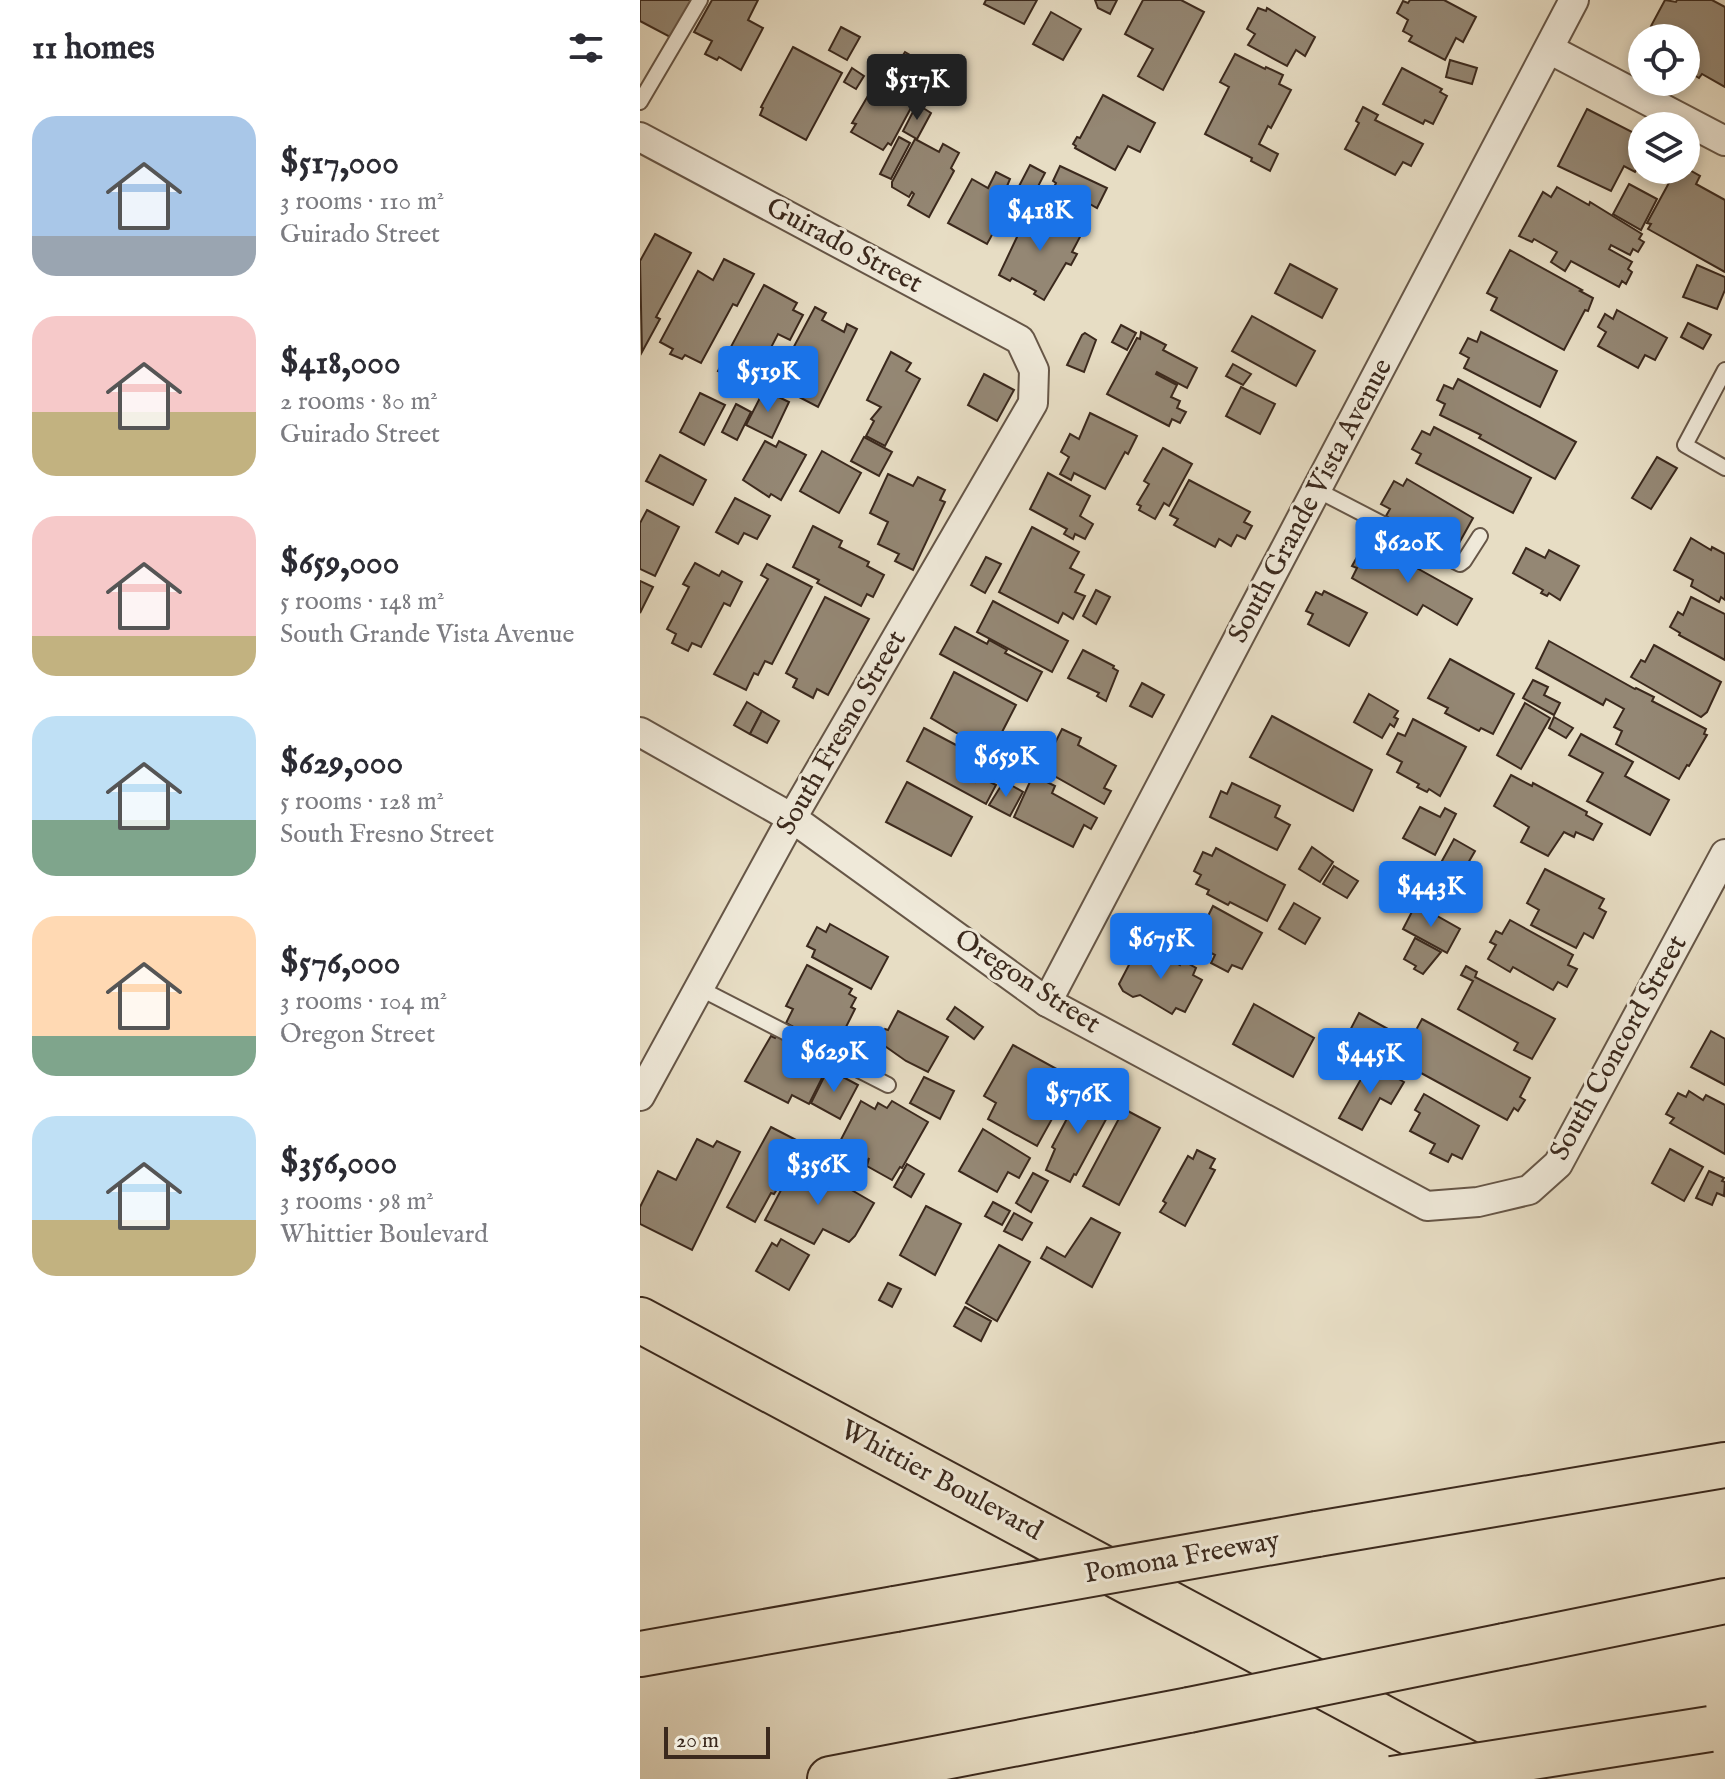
<!DOCTYPE html>
<meta charset="utf-8">
<style>
:root{--surface:#fff;--page:#f2f2f3;--text:#2b2b33;--muted:#7c7c81;--accent:#1a73e8}
body{margin:0;font-family:"IM FELL English",serif;background:var(--page);color:var(--text);height:100vh;display:flex;flex-direction:column;font-size:30px;white-space:nowrap}
*{box-sizing:border-box;margin:0}
p{font-size:26px;color:var(--muted)}
.icon{flex:none;width:44px;height:44px;fill:none;stroke:currentColor;stroke-width:2;stroke-linecap:round;stroke-linejoin:round}
.map{position:relative;flex:1;overflow:hidden}
.side{display:flex;flex-direction:column;background:var(--surface);width:640px}
.side>*{flex:none}
.tools{position:absolute;left:988px;top:24px;display:grid;gap:16px}
.tools a{display:grid;place-items:center;width:72px;height:72px;border-radius:50%;background:var(--surface);box-shadow:0 4px 12px #0003;font-size:40px}
.scale{position:absolute;left:24px;bottom:20px;width:106px;box-sizing:border-box;padding-left:8px;border:4px solid #3b291d;border-top:0;font-size:22px;line-height:28px;white-space:nowrap;color:#3b291d;-webkit-text-stroke:6px #efe9d9;paint-order:stroke}
.price{position:absolute;translate:-50% -68px;padding:0 18px;border-radius:8px;background:var(--accent);color:#fff;font-size:26px;line-height:52px;filter:drop-shadow(0 2px 4px #0008)}
.price::after{content:'';position:absolute;left:50%;top:48px;width:24px;height:18px;margin-left:-12px;background:inherit;clip-path:polygon(0 0,100% 0,50% 100%)}
.price.current{background:#222;color:#fff}
ul{padding:0;list-style:none}
li{display:flex;align-items:center;gap:24px;height:200px;padding:0 32px}
li span{display:grid;place-items:center;flex:none;width:224px;height:160px;border-radius:24px;color:#555}
li>.icon{margin-inline-start:auto}
span .icon{width:96px;height:96px;fill:#fffc;stroke-width:1}
li b{font-size:34px}
h2{display:flex;justify-content:space-between;align-items:center;height:96px;padding:0 32px;font-size:34px}
main{display:flex;flex:1;min-height:0}
.map>svg:first-child{display:block}
.building{fill:#948774;stroke:#3b291d;stroke-width:2}
.lines{fill:none;stroke-linecap:round;stroke-linejoin:round}
.service-casing{stroke:#665647;stroke-width:18}
.minor-casing{stroke:#665647;stroke-width:32}
.primary-casing{stroke:#3b291d;stroke-width:48}
.motorway-casing{stroke:#3b291d;stroke-width:48}
.service{stroke:#efe9d9;stroke-width:14}
.minor{stroke:#efe9d9;stroke-width:28}
.primary{stroke:#e7ddc4;stroke-width:44}
.motorway{stroke:#e7ddc4;stroke-width:44}
.motorway-bridge-casing{stroke:#3b291d;stroke-width:48;stroke-linecap:butt}
.motorway-bridge{stroke:#e7ddc4;stroke-width:44}
.labels{text-anchor:middle;dominant-baseline:central;stroke-width:6;stroke-linejoin:round;paint-order:stroke}
.street-label{font-size:28px;fill:#3b291d;stroke:#efe9d9}
</style>
<main>
<section class="side">
<h2>11 homes<svg class="icon" aria-label="filters" viewBox="0 0 24 24"><path d="M4 7h16M4 17h16"/><circle cx="9" cy="7" r="2"/><circle cx="15" cy="17" r="2"/></svg></h2>
<ul>
<li><span style="background:linear-gradient(#a9c7e8 75%,#9aa5b1 0)"><svg class="icon" aria-label="home" viewBox="0 0 24 24"><path d="M3 11l9-7 9 7M6 9v11h12V9"/></svg></span><div><b>$517,000</b><p>3 rooms · 110 m²</p><p>Guirado Street</p></div></li>
<li><span style="background:linear-gradient(#f6c9c9 60%,#c2b280 0)"><svg class="icon" aria-label="home" viewBox="0 0 24 24"><path d="M3 11l9-7 9 7M6 9v11h12V9"/></svg></span><div><b>$418,000</b><p>2 rooms · 80 m²</p><p>Guirado Street</p></div></li>
<li><span style="background:linear-gradient(#f6c9c9 75%,#c2b280 0)"><svg class="icon" aria-label="home" viewBox="0 0 24 24"><path d="M3 11l9-7 9 7M6 9v11h12V9"/></svg></span><div><b>$659,000</b><p>5 rooms · 148 m²</p><p>South Grande Vista Avenue</p></div></li>
<li><span style="background:linear-gradient(#bfe0f5 65%,#7fa58c 0)"><svg class="icon" aria-label="home" viewBox="0 0 24 24"><path d="M3 11l9-7 9 7M6 9v11h12V9"/></svg></span><div><b>$629,000</b><p>5 rooms · 128 m²</p><p>South Fresno Street</p></div></li>
<li><span style="background:linear-gradient(#ffd9b3 75%,#7fa58c 0)"><svg class="icon" aria-label="home" viewBox="0 0 24 24"><path d="M3 11l9-7 9 7M6 9v11h12V9"/></svg></span><div><b>$576,000</b><p>3 rooms · 104 m²</p><p>Oregon Street</p></div></li>
<li><span style="background:linear-gradient(#bfe0f5 65%,#c2b280 0)"><svg class="icon" aria-label="home" viewBox="0 0 24 24"><path d="M3 11l9-7 9 7M6 9v11h12V9"/></svg></span><div><b>$356,000</b><p>3 rooms · 98 m²</p><p>Whittier Boulevard</p></div></li>
</ul>
</section>
<div class="map">
<svg width="1085" height="1779" viewBox="0 0 1085 1779">
<rect width="100%" height="100%" fill="#e7ddc4"/>
<filter id="stains"><feTurbulence type="fractalNoise" baseFrequency=".0025" numOctaves="4"/><feColorMatrix values="0 0 0 0 .2 0 0 0 0 .09 0 0 0 0 .02 0 0 0 .5 -.17"/></filter>
<radialGradient id="worn" r=".72"><stop offset=".6" stop-color="#630" stop-opacity="0"/><stop offset="1" stop-color="#630" stop-opacity=".3"/></radialGradient>
<g class="building">
<path d="M0 0H53L32 38 0 21Z"/>
<path d="M72 0H118L108 20 123 28 101 70 79 57 77 60 65 54 72 41 54 32Z"/>
<path d="M346 0H397L384 24 344 4Z"/>
<path d="M455 0H477L470 14 458 8Z"/>
<path d="M503 0H541L564 12 523 90 498 76 513 49 485 34Z"/>
<path d="M770 0H804L836 17 823 42 816 38 805 60 769 41 772 36 763 31 768 20 757 13 763 1 768 3Z"/>
<path d="M1025 0 1036 2 1037 0H1072L1085 7V87L1062 74 1059 78 1049 72 1057 52 1046 46V38H1032L1011 26Z"/>
<path d="M618 8 626 11 627 8 675 37 665 56 656 50 647 66 608 45 615 34 607 29Z"/>
<path d="M411 12 441 29 423 60 393 44Z"/>
<path d="M201 27 220 37 207 60 189 50Z"/>
<path d="M153 47 202 73 166 140 120 115 123 108 121 107Z"/>
<path d="M265 52 282 62 275 73 286 80 251 145 248 143 243 150 211 132 216 124 212 123 246 65 254 69Z"/>
<path d="M595 54 625 69 626 67 643 75 639 84 651 90 631 128 628 126 619 144 638 154 630 171 611 161 612 158 565 134 589 87 580 82Z"/>
<path d="M810 60 837 68 832 84 806 77Z"/>
<path d="M212 68 224 76 216 89 204 82Z"/>
<path d="M762 68 802 89 800 92 807 96 793 124 785 120 783 124 743 104Z"/>
<path d="M463 95 515 123 500 152 488 146 475 170 435 148 436 146 433 144 437 137 440 138Z"/>
<path d="M277 104 291 113 277 139 263 131Z"/>
<path d="M723 107 738 115 735 120 783 144 771 166 763 162 755 175 705 149 719 123 716 121Z"/>
<path d="M947 109 1002 137V159L995 172 984 166 971 191 918 166Z"/>
<path d="M259 137 270 143 251 179 240 174Z"/>
<path d="M275 139 299 152 303 144 319 153 311 168 314 171 289 217 268 205 274 194 272 192 269 197 252 187V182Z"/>
<path d="M390 165 405 173 391 200 376 192Z"/>
<path d="M420 166 467 188 457 208 448 203 442 214 409 197 416 183 413 181Z"/>
<path d="M1046 168 1060 176 1056 184 1085 200V272L1008 229 1011 224 1007 223 1036 170Z"/>
<path d="M356 172 370 179 365 191 374 195 347 244 308 223 332 179 348 188Z"/>
<path d="M989 184 1017 199 1001 230 973 214Z"/>
<path d="M917 187 949 205 950 202 1002 234 999 239 1004 242 998 252 993 249 990 255 971 245 969 249 992 262 988 269 992 272 986 284 982 281 979 287 931 261 925 271 911 262 917 252 894 239 892 242 879 236 903 192 911 197Z"/>
<path d="M392 208 441 235 432 252 437 254 431 265 426 263 404 300 394 294 396 291 372 278 370 281 359 275 377 237 374 235 378 227 381 229Z"/>
<path d="M15 234 51 253 16 317 20 319 2 352 0 261Z"/>
<path d="M870 250 942 290 940 291 953 298 948 311 945 310 924 350 851 310 857 298 847 293Z"/>
<path d="M84 259 114 274 97 306 93 304 61 363 45 355 42 359 30 354 33 349 20 342 58 271 73 280Z"/>
<path d="M650 264 697 289 682 318 635 293Z"/>
<path d="M1057 265 1085 277V290L1077 309 1043 297Z"/>
<path d="M124 285 157 303 153 310 163 315 150 340 138 334 110 388 78 371Z"/>
<path d="M175 307 186 313 182 320 204 332 207 324 217 329 178 407 134 384Z"/>
<path d="M977 310 1027 338 1015 360 1005 355 998 368 958 346 966 332 958 327 965 314 973 319Z"/>
<path d="M612 316 675 351 656 386 592 351Z"/>
<path d="M1048 323 1071 335 1063 349 1041 337Z"/>
<path d="M481 325 496 333 487 350 472 342Z"/>
<path d="M501 332 526 345 523 350 557 368 547 388 517 372 516 374 537 385 531 397 540 401 537 408 546 412 540 423 532 419 529 426 467 394 497 338 500 339Z"/>
<path d="M841 332 917 371 900 407 824 368 829 358 820 353 828 338 837 342Z"/>
<path d="M445 333 456 340 444 372 427 365 442 335Z"/>
<path d="M251 352 271 363 266 371 280 379 245 446 226 436 234 421 231 419 241 407 227 400Z"/>
<path d="M593 364 611 374 603 385 586 376Z"/>
<path d="M344 374 374 390 357 421 328 405Z"/>
<path d="M818 379 936 442 915 479 839 438 841 435 800 415 805 404 797 400 804 385 813 389Z"/>
<path d="M601 387 635 404 620 434 586 416Z"/>
<path d="M124 390 149 402 132 438 106 425Z"/>
<path d="M60 393 85 405 64 445 40 432Z"/>
<path d="M96 404 111 412 97 440 82 432Z"/>
<path d="M450 413 497 436 488 454 485 452 465 489 434 473 431 480 420 474 429 457 421 452 430 434 439 439Z"/>
<path d="M794 427 891 478 873 513 776 463 781 454 772 449 782 431 790 435Z"/>
<path d="M224 437 252 452 239 476 211 461Z"/>
<path d="M125 441 136 447 139 441 166 455 141 500 131 494 129 497 103 480Z"/>
<path d="M523 448 552 464 529 506 524 503 515 519 499 510 501 506 497 504 509 484 504 481Z"/>
<path d="M182 451 221 473 199 513 160 491Z"/>
<path d="M20 455 66 480 53 505 6 481Z"/>
<path d="M1017 457 1037 468 1011 509 992 498Z"/>
<path d="M408 473 450 496 440 516 453 524 445 539 435 534 433 539 424 534 427 529 390 509Z"/>
<path d="M248 474 273 486 278 477 305 490 300 500 305 502 273 570 255 561 259 554 238 544 248 522 230 513Z"/>
<path d="M767 479 833 518 813 554 746 516 750 509 741 504 754 481 763 486Z"/>
<path d="M549 480 610 512 604 522 612 526 605 539 597 535 591 546 579 539 575 547 534 525 538 519 530 515Z"/>
<path d="M95 498 130 516 117 539 104 533 98 544 76 532Z"/>
<path d="M7 510 39 527 15 576 0 569V523Z"/>
<path d="M173 526 202 541 199 547 229 562 227 566 244 575 233 597 227 594 221 606 177 583 179 580 153 567Z"/>
<path d="M392 527 439 552 430 568 444 575 435 592 445 596 433 619 423 613 418 623 359 592Z"/>
<path d="M1051 538 1071 550 1072 547 1085 554V600L1081 597 1079 602 1051 586 1053 580 1034 570Z"/>
<path d="M732 543 832 599 817 625 783 605 777 615 712 578 717 568 712 566 721 550 726 552Z"/>
<path d="M886 548 905 558 909 550 939 566 920 600 909 593 907 596 901 593 903 590 873 573Z"/>
<path d="M346 557 361 564 345 593 331 585Z"/>
<path d="M55 563 79 576 82 571 102 582 90 606 84 603 61 647 52 643 48 651 32 643 36 634 27 629 49 587 43 584Z"/>
<path d="M127 564 172 587 132 664 125 661 118 675 114 673 106 690 74 674 128 579 121 575Z"/>
<path d="M0 581 13 587 0 613Z"/>
<path d="M456 590 470 597 456 624 443 616Z"/>
<path d="M684 591 727 613 709 646 668 624 673 614 666 611 676 592 682 595Z"/>
<path d="M185 597 229 619 188 695 177 689 173 698 153 687 157 679 146 673Z"/>
<path d="M1051 597 1085 614V660L1039 635 1040 633 1030 627 1038 612 1043 615Z"/>
<path d="M353 601 428 641 412 672 337 632Z"/>
<path d="M315 627 347 644 349 640 367 650 365 653 402 672 387 701 300 654Z"/>
<path d="M909 641 995 689 996 688 1014 697 1012 701 1066 729 1064 734 1067 735 1049 766 1047 765 1039 779 976 744 982 731 974 727 984 709 966 699 963 705 896 668Z"/>
<path d="M1014 645 1081 682 1067 712 1061 717 991 677 1001 660 1005 662Z"/>
<path d="M443 650 474 666 473 668 478 671 466 701 457 696 459 693 428 678Z"/>
<path d="M810 659 874 694 853 734 841 728 839 731 805 713 808 708 788 698Z"/>
<path d="M314 672 376 705 360 736 365 739 359 751 332 742 291 718Z"/>
<path d="M893 680 908 687 904 695 920 703 914 715 883 698Z"/>
<path d="M502 683 524 695 512 717 490 706Z"/>
<path d="M729 694 758 711 754 717 758 719 754 727 750 724 742 738 714 722Z"/>
<path d="M107 702 122 711 110 734 94 725Z"/>
<path d="M885 703 910 718 881 769 857 755Z"/>
<path d="M122 711 139 721 127 743 110 734Z"/>
<path d="M632 716 732 770 713 811 610 757Z"/>
<path d="M914 717 933 728 926 738 909 728Z"/>
<path d="M773 719 826 747 800 796 789 789 787 792 777 787 779 784 757 772 762 762 747 754 758 733 765 736Z"/>
<path d="M284 728 333 754 322 775 335 782 338 776 356 785 346 804 267 761Z"/>
<path d="M422 729 441 738 438 745 476 766 464 788 471 791 464 804 402 769Z"/>
<path d="M941 734 993 762 985 776 1029 800 1010 835 947 801 963 773 929 755Z"/>
<path d="M393 775 415 786 412 793 457 818 451 829 444 825 433 847 374 817Z"/>
<path d="M871 775 892 786 893 783 947 812 946 815 962 824 953 840 936 832 934 837 924 832 908 856 881 842 889 827 854 806Z"/>
<path d="M364 781 383 792 370 816 349 805Z"/>
<path d="M267 782 332 817 311 856 246 822Z"/>
<path d="M592 783 640 806 635 817 650 825 637 850 570 817 581 791 587 794Z"/>
<path d="M780 807 800 817 805 808 816 814 795 855 763 838Z"/>
<path d="M814 839 835 851 817 882 797 870Z"/>
<path d="M672 847 693 862 680 882 659 869Z"/>
<path d="M576 848 645 885 627 921 590 902 588 905 567 894 569 890 556 884 561 875 554 871 563 852 572 856Z"/>
<path d="M694 866 718 881 707 898 683 884Z"/>
<path d="M905 869 964 899 959 908 966 912 953 938 944 933 936 948 891 925 899 910 887 903Z"/>
<path d="M654 903 680 918 665 944 639 929Z"/>
<path d="M776 904 820 929 807 953 763 929Z"/>
<path d="M573 906 622 933 602 969 592 965 588 972 571 963 575 955 554 944Z"/>
<path d="M870 920 933 955 928 965 937 969 927 987 918 982 913 990 873 967 870 972 848 959 856 945 850 942 856 931 862 934Z"/>
<path d="M190 924 248 957 231 989 172 957 175 950 167 946 177 927 186 932Z"/>
<path d="M775 938 801 952 783 974 774 969 776 966 764 959Z"/>
<path d="M504 946 540 965 542 960 556 968 553 975 562 980 545 1012 536 1008 532 1014 500 995 493 997 483 991 479 984 492 959 496 961Z"/>
<path d="M167 965 212 989 209 994 216 998 211 1007 215 1009 201 1037 190 1031 183 1043 146 1023 153 1009 146 1006Z"/>
<path d="M826 966 837 972 835 977 915 1019 892 1059 874 1050 878 1043 818 1009 833 981 821 975Z"/>
<path d="M614 1004 674 1038 653 1077 593 1044Z"/>
<path d="M315 1007 343 1027 334 1039 307 1019Z"/>
<path d="M258 1011 308 1037 288 1072 266 1061 242 1044 244 1041 239 1039 245 1029 248 1030Z"/>
<path d="M719 1013 748 1029 733 1056 705 1040Z"/>
<path d="M782 1019 890 1078 880 1097 885 1100 878 1111 874 1108 867 1120 759 1061Z"/>
<path d="M1071 1031 1085 1039V1085L1051 1067Z"/>
<path d="M137 1035 190 1062 169 1104 152 1095 148 1103 105 1081 131 1036 135 1038Z"/>
<path d="M373 1045 433 1078 430 1084 435 1087 422 1110 418 1108 397 1146 348 1119 356 1103 344 1096Z"/>
<path d="M702 1047 726 1062 721 1072 695 1059Z"/>
<path d="M730 1063 764 1082 751 1104 740 1098 722 1130 699 1118Z"/>
<path d="M188 1069 218 1085 200 1119 171 1103Z"/>
<path d="M284 1077 314 1091 300 1119 270 1103Z"/>
<path d="M454 1091 469 1099 464 1109 470 1112 436 1175 434 1174 430 1182 406 1170 415 1149 412 1147 440 1094 449 1100Z"/>
<path d="M1049 1091 1063 1100 1066 1095 1085 1105V1154L1030 1123 1034 1118 1026 1114 1038 1093 1046 1097Z"/>
<path d="M784 1094 839 1126 822 1159 812 1154 808 1162 790 1153 795 1144 770 1131 780 1113 775 1110Z"/>
<path d="M221 1101 235 1109 238 1103 247 1108 252 1101 288 1122 262 1168 260 1167 252 1180 227 1166 229 1158 223 1170 194 1153Z"/>
<path d="M484 1109 520 1128 479 1205 443 1186Z"/>
<path d="M131 1127 160 1142 136 1184 139 1186 134 1194 131 1193 115 1222 87 1207Z"/>
<path d="M343 1129 390 1158 379 1178 368 1172 357 1192 319 1171Z"/>
<path d="M57 1139 73 1147 77 1141 100 1152 52 1250 0 1224V1207L18 1171 36 1180Z"/>
<path d="M1030 1149 1063 1167 1044 1201 1012 1183Z"/>
<path d="M557 1150 575 1159 570 1168 575 1170 545 1226 520 1212 526 1203 523 1201 548 1156 553 1159Z"/>
<path d="M156 1162 194 1180 234 1203 215 1236 209 1242 183 1229 174 1244 125 1220Z"/>
<path d="M267 1164 284 1174 271 1197 254 1187Z"/>
<path d="M1069 1171 1084 1178 1082 1181 1085 1182 1084 1196 1077 1193 1072 1205 1056 1198Z"/>
<path d="M393 1173 408 1181 391 1212 376 1203Z"/>
<path d="M353 1202 370 1211 362 1225 345 1216Z"/>
<path d="M286 1206 321 1224 295 1275 260 1255Z"/>
<path d="M374 1213 392 1223 382 1240 364 1231Z"/>
<path d="M451 1218 480 1233 452 1287 401 1258 407 1247 425 1257Z"/>
<path d="M141 1239 169 1255 149 1290 116 1271 132 1243 137 1246Z"/>
<path d="M359 1245 390 1262 357 1321 326 1303Z"/>
<path d="M248 1283 261 1289 252 1307 239 1300Z"/>
<path d="M325 1307 351 1321 341 1341 314 1326Z"/>
</g>
<g class="lines">
<defs>
<g id="service">
<path d="M0 102 60 0"/>
<path d="M1085 370 1045 445 1085 468"/>
<path d="M677 490 820 564 824 561 840 536"/>
<path d="M59 988 248 1085"/>
</g>
<g id="minor">
<path d="M909 49 1085 141"/>
<path d="M0 137 380 340 394 370 393 403 152 818 0 1096"/>
<path d="M0 732 152 818 407 1002 787 1206 838 1202 889 1190 918 1164 1085 854"/>
<path d="M407 1002 934 0"/>
</g>
<path id="primary" d="M0 1320 855 1778"/>
<g id="motorway">
<path d="M677 1534 1085 1465"/>
<path d="M864 1646 1085 1601"/>
<path d="M0 1654 255 1609"/>
<path d="M190 1779 549 1710"/>
</g>
</defs>
<use href="#service" class="service-casing"/>
<use href="#minor" class="minor-casing"/>
<use href="#primary" class="primary-casing"/>
<use href="#motorway" class="motorway-casing"/>
<use href="#service" class="service"/>
<use href="#minor" class="minor"/>
<use href="#primary" class="primary"/>
<use href="#motorway" class="motorway"/>
<defs>
<g id="motorway-bridge">
<path d="M255 1609 677 1534"/>
<path d="M549 1710 864 1646"/>
<path d="M752 1779 1070 1729"/>
</g>
</defs>
<use href="#motorway-bridge" class="motorway-bridge-casing"/>
<use href="#motorway-bridge" class="motorway-bridge"/>
</g>
<g class="labels">
<g class="street-label">
<text transform="translate(204 246) rotate(28)">Guirado Street</text>
<text transform="translate(671 501) rotate(-62)">South Grande Vista Avenue</text>
<text transform="translate(202 733) rotate(-60)">South Fresno Street</text>
<text transform="translate(387 982) rotate(33)">Oregon Street</text>
<text transform="translate(979 1048) rotate(-61)">South Concord Street</text>
<text transform="translate(301 1481) rotate(28)">Whittier Boulevard</text>
<text transform="translate(542 1558) rotate(-10)">Pomona Freeway</text>
</g>
</g>
<rect width="100%" height="100%" filter="url(#stains)"/>
<rect width="100%" height="100%" fill="url(#worn)"/>
</svg>
<div class="tools">
<a><svg class="icon" aria-label="locate" viewBox="0 0 24 24"><circle cx="12" cy="12" r="6"/><path d="M12 2v4M12 18v4M2 12h4M18 12h4"/></svg></a>
<a><svg class="icon" aria-label="layers" viewBox="0 0 24 24"><path d="M12 4l9 5-9 5-9-5zM3 14l9 5 9-5"/></svg></a>
</div>
<div class="scale">20 m</div>
<b class="price current" style="left:277px;top:122px">$517K</b>
<b class="price" style="left:400px;top:253px">$418K</b>
<b class="price" style="left:128px;top:414px">$519K</b>
<b class="price" style="left:768px;top:585px">$620K</b>
<b class="price" style="left:366px;top:799px">$659K</b>
<b class="price" style="left:791px;top:929px">$443K</b>
<b class="price" style="left:521px;top:981px">$675K</b>
<b class="price" style="left:194px;top:1094px">$629K</b>
<b class="price" style="left:730px;top:1096px">$445K</b>
<b class="price" style="left:438px;top:1136px">$576K</b>
<b class="price" style="left:178px;top:1207px">$356K</b>
</div>
</main>
